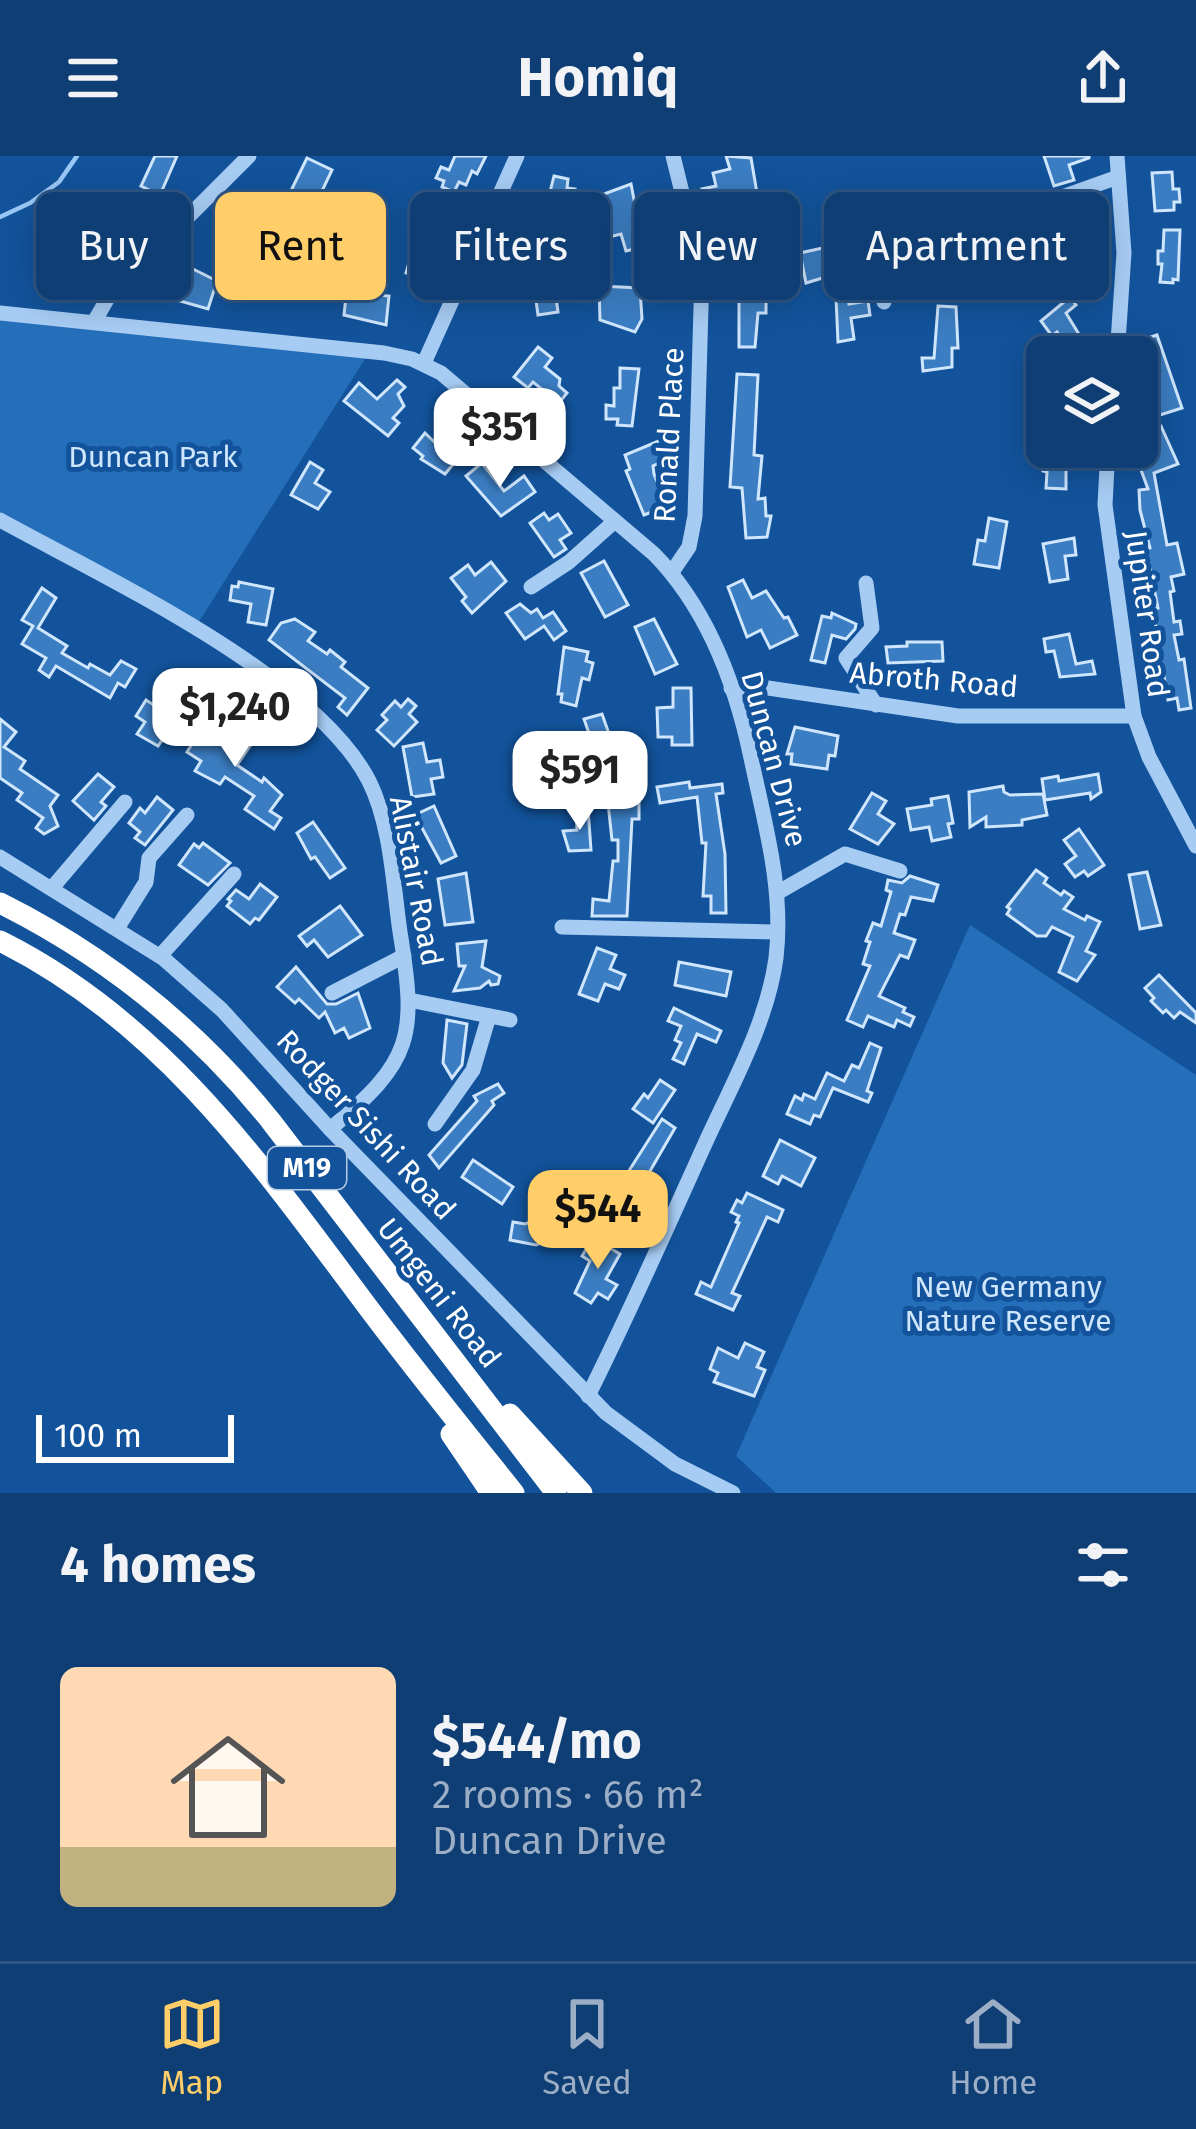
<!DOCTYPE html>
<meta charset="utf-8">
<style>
:root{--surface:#0e3e74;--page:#1c497c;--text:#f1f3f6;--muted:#9baec5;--line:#2e5786;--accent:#ffce69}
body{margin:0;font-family:"Fira Sans",sans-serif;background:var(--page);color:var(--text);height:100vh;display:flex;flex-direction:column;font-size:45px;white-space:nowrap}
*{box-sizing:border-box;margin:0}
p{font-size:39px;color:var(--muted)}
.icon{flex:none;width:66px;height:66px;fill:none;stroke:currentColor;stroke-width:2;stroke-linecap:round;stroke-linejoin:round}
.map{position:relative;height:1337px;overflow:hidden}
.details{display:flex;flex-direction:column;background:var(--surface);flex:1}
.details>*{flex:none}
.top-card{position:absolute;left:36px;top:36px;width:1125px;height:108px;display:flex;gap:24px}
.tools{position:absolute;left:1026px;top:180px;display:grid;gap:24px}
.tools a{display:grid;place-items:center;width:132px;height:132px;border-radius:18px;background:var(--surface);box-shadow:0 6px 30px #0003,0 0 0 3px var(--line);font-size:60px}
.scale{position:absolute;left:36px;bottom:30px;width:198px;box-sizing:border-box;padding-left:12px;border:6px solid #fff;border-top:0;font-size:33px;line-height:42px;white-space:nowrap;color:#fff;-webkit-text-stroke:9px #12539b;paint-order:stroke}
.price{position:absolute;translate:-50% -102px;padding:0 27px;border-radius:24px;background:#fff;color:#222;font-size:39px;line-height:78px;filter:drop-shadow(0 3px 6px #0008)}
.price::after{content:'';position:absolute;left:50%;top:72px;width:36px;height:27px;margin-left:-18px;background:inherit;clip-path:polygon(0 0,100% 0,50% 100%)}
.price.active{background:var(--accent);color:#111}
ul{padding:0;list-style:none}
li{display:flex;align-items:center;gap:36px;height:300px;padding:0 60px}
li+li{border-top:3px solid var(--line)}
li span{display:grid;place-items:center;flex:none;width:336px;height:240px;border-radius:18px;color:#555}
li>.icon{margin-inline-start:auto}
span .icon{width:144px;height:144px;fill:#fffc;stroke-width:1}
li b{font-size:51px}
h2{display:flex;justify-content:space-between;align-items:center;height:144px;padding:0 60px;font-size:51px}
.tag{padding:0 42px;border-radius:18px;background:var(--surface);box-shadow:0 6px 30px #0003,0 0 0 3px var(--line);font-size:42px;line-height:108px}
.tag.active{background:var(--accent);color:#111}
header{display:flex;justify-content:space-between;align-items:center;height:156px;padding:0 60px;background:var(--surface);font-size:54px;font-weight:700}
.tabs{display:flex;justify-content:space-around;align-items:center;height:168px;border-top:3px solid var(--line);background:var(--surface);font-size:33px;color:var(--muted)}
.tabs a{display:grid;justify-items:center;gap:6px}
.tabs .active{color:var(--accent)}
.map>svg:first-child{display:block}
.green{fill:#256eb9}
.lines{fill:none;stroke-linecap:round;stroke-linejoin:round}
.stream{stroke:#99c8f7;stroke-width:4.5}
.building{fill:#3b7dc2;stroke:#cfe6fd;stroke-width:3}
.minor{stroke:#a7ccf4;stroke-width:15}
.highway{stroke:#fff;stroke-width:21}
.labels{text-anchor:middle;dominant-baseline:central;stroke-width:10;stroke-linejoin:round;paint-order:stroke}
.shield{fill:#12539b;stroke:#b8cbe1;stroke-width:3}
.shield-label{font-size:27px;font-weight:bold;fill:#fff}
.street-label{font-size:30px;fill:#fff;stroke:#12539b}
.park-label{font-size:30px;fill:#cfe6fd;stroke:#12539b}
</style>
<header><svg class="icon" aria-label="menu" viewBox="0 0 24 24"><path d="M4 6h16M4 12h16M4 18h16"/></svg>Homiq<svg class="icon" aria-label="share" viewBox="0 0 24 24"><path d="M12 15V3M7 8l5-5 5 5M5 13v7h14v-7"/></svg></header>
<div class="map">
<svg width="1196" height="1337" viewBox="0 0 1196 1337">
<rect width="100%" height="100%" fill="#12539b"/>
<g class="green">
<path d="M0 158 370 195 195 472 0 362Z"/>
<path d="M970 769 1196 919V1337H776L736 1300Z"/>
</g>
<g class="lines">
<path class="stream" d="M0 61 30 47 59 26 77 0"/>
</g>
<g class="building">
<path d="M155 0H177L160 39 141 30Z"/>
<path d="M455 0H486L477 18 472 15 466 29 459 26 454 36 442 31 444 25 436 22 441 11 449 14Z"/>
<path d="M726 0 751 2 758 43 776 38 788 80 744 89 736 60 725 63 718 40 705 43 702 33 716 30 713 17 730 13Z"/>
<path d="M1044 0H1089V2L1069 9 1074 24 1054 30Z"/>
<path d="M307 2 332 14 314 52 308 50 298 70 280 57Z"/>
<path d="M1172 16 1173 33H1179L1180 46H1174V54L1155 55 1152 17Z"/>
<path d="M554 20 568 23 567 32 575 33 574 42 588 44 584 72 569 70 568 78 553 76 554 45 548 44Z"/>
<path d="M631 28 643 91 626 95 621 78 609 81 604 64 611 62 604 38Z"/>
<path d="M104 39 122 40 121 85 102 84 104 55H100Z"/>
<path d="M1048 61 1054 86 1080 91 1075 112 1062 109 1063 104 1033 106V100H1027L1029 66Z"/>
<path d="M420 68 439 73 428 122 406 117Z"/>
<path d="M1164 74H1180L1178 124 1173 123V127L1160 126 1162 108H1158V95H1163Z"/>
<path d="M39 80 67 83 66 94 89 97 87 121 44 116 46 99 37 98Z"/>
<path d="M260 82 271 86 267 95 281 101 276 123 272 121 268 128 231 117 248 83 258 87Z"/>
<path d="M827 91 828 95 834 94 838 112 827 114 829 120 806 127 800 97Z"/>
<path d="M191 112 217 125 208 153 166 141 173 116 188 121Z"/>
<path d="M552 113 558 156 538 159 532 116Z"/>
<path d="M744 113H759V137H766V157H758L755 191H739V120H744Z"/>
<path d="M348 122 366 125 365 138 389 140 386 169 344 159Z"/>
<path d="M599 130 640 132 642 163 635 176 600 164Z"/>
<path d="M848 140 849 148 868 145 870 159 851 162 854 183 838 186 836 142Z"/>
<path d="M1070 141 1076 149 1066 157 1085 188 1072 197 1057 176 1052 180 1041 165Z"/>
<path d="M938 150 956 151 958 192H952V211L923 215 922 202H934Z"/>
<path d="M1157 179 1182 252 1154 261 1149 248 1157 245 1147 215 1153 207 1145 183Z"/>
<path d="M538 191 552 202 545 211 560 223 559 230 567 237 559 247 533 226 528 232 514 221Z"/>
<path d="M620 212 639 213 632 270 617 269 618 263H606V249L614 250V232H620Z"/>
<path d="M737 218 758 219 754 299 762 300 758 343 765 342 766 360H771L767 381 746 382 742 332 730 331Z"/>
<path d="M397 224 405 231 398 238 404 250 393 262 399 267 388 280 344 245 359 227 377 243Z"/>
<path d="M1161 270 1178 308 1154 317 1167 389 1177 387 1184 418 1171 421 1174 435 1170 436 1174 466 1180 465 1182 478 1174 479 1179 504 1184 503 1191 552 1179 554 1177 542 1168 544 1153 453 1158 452 1146 393 1150 392 1140 354 1139 334 1148 333 1137 303 1153 298 1145 275Z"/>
<path d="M425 277 455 306 445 318 421 303 423 300 413 292Z"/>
<path d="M661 284 668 303 653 310 654 318 667 350 644 359 626 315 630 313 625 299Z"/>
<path d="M1048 291H1066V333L1046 332 1047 316 1043 315Z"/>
<path d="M310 306 323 314 315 327 330 336 318 353 291 339Z"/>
<path d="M482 307 504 335 524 320 535 336 501 360 466 320Z"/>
<path d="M544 357 549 364 558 358 571 377 560 384 566 393 554 401 530 367Z"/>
<path d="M989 362 1007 366 999 412 974 408 978 384 985 385Z"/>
<path d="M1074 382 1076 399 1065 400 1068 423 1050 426 1043 388Z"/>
<path d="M604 405 628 449 605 461 581 417Z"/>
<path d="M491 406 506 425 472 457 462 445 466 441 451 422 468 409 475 419Z"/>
<path d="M743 424 752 442 766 435 784 462 788 461 797 479 770 492 761 474 747 481 728 431Z"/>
<path d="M239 426 273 433 266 469 248 466 251 448 230 444 232 430 238 431Z"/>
<path d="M42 432 56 442 38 472 67 490 62 497 88 512 90 508 110 519 121 505 136 513 125 531 118 527 110 542 56 510 49 521 39 514 46 502 22 488 33 470 22 464Z"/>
<path d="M520 448 531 457 537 453 543 462 553 456 566 475 554 484 544 470 525 483 506 457Z"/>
<path d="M832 457 856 468 855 473 846 483 832 479 825 507 811 504 822 460 831 462Z"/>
<path d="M295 463 315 476 308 485 327 498 330 494 345 506 341 511 368 532 347 559 338 551 345 542 269 484 281 467Z"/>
<path d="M654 463 677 508 655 518 635 471Z"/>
<path d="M1069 478 1076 508 1092 505 1095 518 1060 521 1054 495 1046 496 1044 483Z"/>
<path d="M907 486H942L943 505 888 507 886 491 907 490Z"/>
<path d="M564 491 588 496 586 505 593 507 589 524 582 522 576 550 561 546 562 538H558Z"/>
<path d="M673 532H691L692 589H672V581H658L657 552 673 551Z"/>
<path d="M408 543 416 550 409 558 417 566 394 590 377 574 387 564 382 559 395 545 401 551Z"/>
<path d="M146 544 166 557 174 545 184 552 158 590 137 578 145 566 136 560Z"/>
<path d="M602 558 618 603 600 609 584 563Z"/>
<path d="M0 563 16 576 4 591 25 605 20 613 58 639 50 650 58 670 44 678 36 672 43 662 17 644 22 637 0 622Z"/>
<path d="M205 568 232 587 243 570 257 580 237 609 262 626 264 622 282 639 270 655 281 662 274 673 245 653 254 640 225 621 220 628 195 615 201 605 187 596Z"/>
<path d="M795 571 838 580 835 600 829 599 827 613 791 608 792 598H787Z"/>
<path d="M423 587 427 606 440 604 443 621 431 623 434 638 412 641 403 591Z"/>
<path d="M98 618 114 631 101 646 106 650 94 664 73 645Z"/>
<path d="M1098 618 1101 636 1091 643 1090 637 1045 644 1042 623 1058 620 1059 625Z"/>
<path d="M689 626 690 632 722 628 723 637 716 638 725 698 726 757H711V740H703L706 687H702L697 641 660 647 657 631Z"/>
<path d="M1003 630 1004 636 1010 639 1043 638 1047 659 1022 664V669L986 671V661L970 671 969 636Z"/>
<path d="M872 637 886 645 878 658 894 668 878 688 850 673Z"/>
<path d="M948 640 953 667 948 668 951 681 932 685 929 671 911 674 907 653 932 649 931 643Z"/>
<path d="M157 641 173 654 145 689 135 682 140 676 129 667 140 652 145 657Z"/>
<path d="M608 647H639V663H632L627 760H592L593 743 609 745 613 705H618V684H612Z"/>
<path d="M434 650 456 700 441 707 415 659Z"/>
<path d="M588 652 591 694 569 695 563 675 577 674 576 653Z"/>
<path d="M313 666 345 712 330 722 315 701 311 703 297 677Z"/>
<path d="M1079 673 1104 709 1088 720 1084 715 1075 721 1065 708 1076 700 1064 684Z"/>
<path d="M203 687 230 707 208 729 179 709 194 688 199 692Z"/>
<path d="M1036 714 1047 722 1044 727 1061 739 1064 735 1073 741 1064 753 1085 764 1087 760 1100 766 1086 795 1095 799 1077 825 1059 816 1073 781 1052 771 1046 780H1037L1007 758 1010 753 1007 751Z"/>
<path d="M1147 716 1161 769 1140 773 1129 719Z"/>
<path d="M466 717 473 766 445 769 438 723Z"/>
<path d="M910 720 938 729 933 745 911 741 905 759 900 758 894 777 915 784 908 802 900 799 879 840 905 852 903 856 914 861 910 870 897 864 894 871 868 860 863 871 847 864 870 810 863 808 870 786 866 785 873 767 881 770 891 736 886 734 888 724 902 727Z"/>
<path d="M260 728 277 741 259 764 255 762 250 768 227 750 231 745 228 743 236 734 249 743Z"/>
<path d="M340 750 362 779 328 801 314 784 307 790 299 780Z"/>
<path d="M486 785 482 811 500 820 498 828 491 829 489 825 480 832 454 835 465 810H459L457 788Z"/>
<path d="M597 792 616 799 610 813 625 819 619 833 605 828 598 845 579 838Z"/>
<path d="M679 806 731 816 726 840 675 829Z"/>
<path d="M296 811 327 848H336L358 837 370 872 349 882 344 872 335 877 325 856 319 862 299 843 295 847 277 831Z"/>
<path d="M1159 819 1196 857V867L1180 856 1174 862 1166 854 1163 857 1151 845 1154 842 1145 832Z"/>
<path d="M674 852 721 875 716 886 697 878 684 908 673 903 681 887 675 884 681 870 668 865Z"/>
<path d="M447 864 467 868 462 909 452 922 443 907Z"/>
<path d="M870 887 881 892 867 935 872 937 868 946 833 932 820 961 814 959 810 968 787 958 795 940 802 944 804 938 815 943 827 917 844 925 852 909 859 912Z"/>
<path d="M660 924 675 934 653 967 633 953 644 938 648 942Z"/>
<path d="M498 928 504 937 492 945 494 949 439 1012 429 999 477 945 474 940Z"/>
<path d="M662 963 675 972 632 1046 616 1035Z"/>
<path d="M780 984 815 1002 801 1030 782 1020 778 1028 763 1020Z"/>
<path d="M473 1004 513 1031 502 1048 462 1021Z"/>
<path d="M747 1037 783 1054 778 1066 767 1061 732 1137 740 1140 733 1154 696 1138 701 1126 711 1131 739 1067 736 1066 739 1060 731 1056 737 1044 742 1047Z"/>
<path d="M557 1056 565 1078 536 1089 510 1084 513 1066 525 1068Z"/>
<path d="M593 1082 620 1098 606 1123 617 1129 608 1143 598 1137 591 1147 575 1137 590 1105 582 1100Z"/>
<path d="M745 1187 764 1196 757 1211 765 1214 754 1240 714 1226 718 1217 710 1213 718 1192 738 1202Z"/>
</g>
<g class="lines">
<g class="minor">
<path d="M1117 0 1124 97 1117 201"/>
<path d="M884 146 890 112 903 98 1118 21"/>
<path d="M0 157 384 197 412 203 441 217 654 398C707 452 736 530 751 602 765 668 784 734 776 802 767 868 731 930 704 990 666 1074 629 1158 588 1240"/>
<path d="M94 166 109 140 249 0"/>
<path d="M424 207 517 0"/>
<path d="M1108 291 1105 349 1134 560 1149 601 1196 690"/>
<path d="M0 364C103 421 315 519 369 625 391 669 393 727 400 776 417 880 413 905 330 973"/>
<path d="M672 416 689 391 695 360 702 117 673 0"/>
<path d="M866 427 872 472 846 502 876 549"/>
<path d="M531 431 569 406 615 365"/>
<path d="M731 532 754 530 958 560H1134"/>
<path d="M0 701 164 803 222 854 330 973 606 1257 675 1308 733 1337"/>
<path d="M52 732 125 646"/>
<path d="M777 737 845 698 900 715"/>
<path d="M118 771 146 726 149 702 187 659"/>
<path d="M562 771 777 776"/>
<path d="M160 800 234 718"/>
<path d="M332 837 404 800"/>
<path d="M409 844 510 864"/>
<path d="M435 968 473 914 489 860"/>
</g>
<g class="highway">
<path d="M0 747C106 800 196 872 270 964L556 1337"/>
<path d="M0 785C159 864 258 1004 361 1142 410 1208 462 1272 514 1337"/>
<path d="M510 1258 582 1337"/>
<path d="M451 1278 491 1337"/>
</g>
</g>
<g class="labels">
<rect class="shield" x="268" y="991" width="78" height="42" rx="9"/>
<g class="shield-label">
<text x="307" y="1012">M19</text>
</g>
<g class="street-label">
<text transform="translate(669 279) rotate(-87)">Ronald Place</text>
<text transform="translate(1147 458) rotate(82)">Jupiter Road</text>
<text transform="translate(934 524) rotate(5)">Abroth Road</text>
<text transform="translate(774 603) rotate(75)">Duncan Drive</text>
<text transform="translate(416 725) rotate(79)">Alistair Road</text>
<text transform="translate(366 969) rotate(47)">Rodger Sishi Road</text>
<text transform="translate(439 1137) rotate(52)">Umgeni Road</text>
</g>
<g class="park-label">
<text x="153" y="301">Duncan Park</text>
<text x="1008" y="1131">New Germany<tspan x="1008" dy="34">Nature Reserve</tspan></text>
</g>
</g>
</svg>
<div class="tools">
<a><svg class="icon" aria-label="layers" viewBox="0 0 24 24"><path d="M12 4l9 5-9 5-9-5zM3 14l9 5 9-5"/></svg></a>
</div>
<div class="scale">100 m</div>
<b class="price" style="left:500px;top:334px">$351</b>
<b class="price" style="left:235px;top:614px">$1,240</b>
<b class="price" style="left:580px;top:677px">$591</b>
<b class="price active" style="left:598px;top:1116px">$544</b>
<div class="top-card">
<a class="tag">Buy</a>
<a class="tag active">Rent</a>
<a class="tag">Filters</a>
<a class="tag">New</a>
<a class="tag">Apartment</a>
</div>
</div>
<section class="details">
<h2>4 homes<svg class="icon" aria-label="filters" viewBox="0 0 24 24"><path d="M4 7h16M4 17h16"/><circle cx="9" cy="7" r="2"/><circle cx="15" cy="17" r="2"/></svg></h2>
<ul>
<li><span style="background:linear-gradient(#ffd9b3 75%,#c2b280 0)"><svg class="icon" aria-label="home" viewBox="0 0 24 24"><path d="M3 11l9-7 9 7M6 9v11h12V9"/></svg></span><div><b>$544/mo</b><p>2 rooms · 66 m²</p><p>Duncan Drive</p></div></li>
</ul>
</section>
<nav class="tabs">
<a class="active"><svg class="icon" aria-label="map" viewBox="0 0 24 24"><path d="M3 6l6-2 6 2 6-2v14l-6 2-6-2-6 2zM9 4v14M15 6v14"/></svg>Map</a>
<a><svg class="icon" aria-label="saved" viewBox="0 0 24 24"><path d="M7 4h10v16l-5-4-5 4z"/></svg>Saved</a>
<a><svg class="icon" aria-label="home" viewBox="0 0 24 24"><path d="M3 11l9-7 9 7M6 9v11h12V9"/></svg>Home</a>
</nav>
